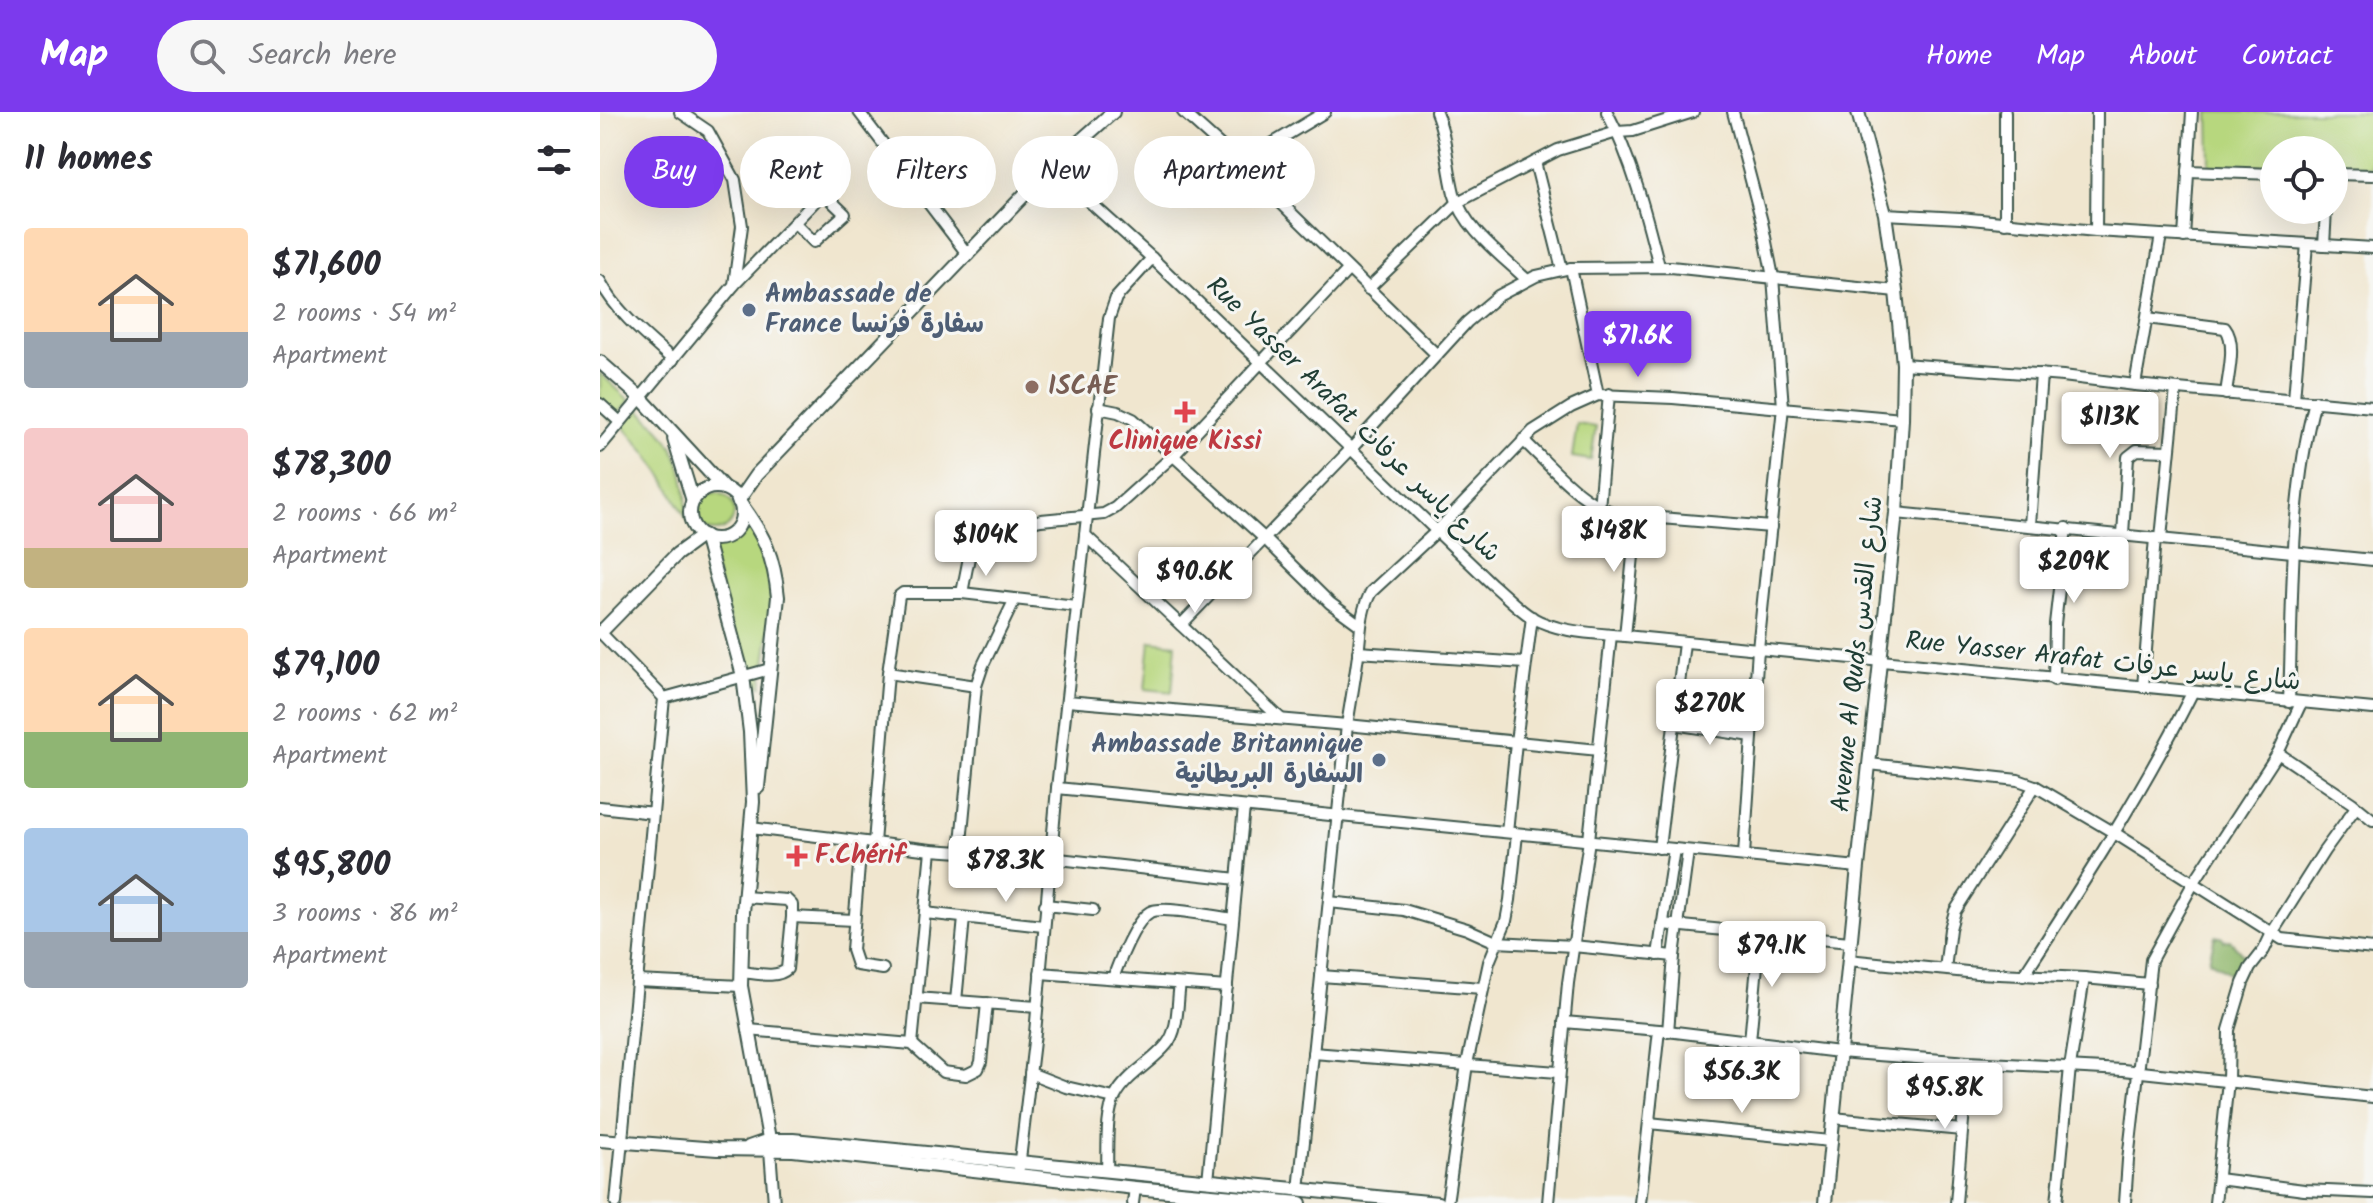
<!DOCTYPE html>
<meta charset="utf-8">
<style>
:root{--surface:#fff;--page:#f7f7f7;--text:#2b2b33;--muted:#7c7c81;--accent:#7c3aed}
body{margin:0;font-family:Kalam,"Playpen Sans Arabic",sans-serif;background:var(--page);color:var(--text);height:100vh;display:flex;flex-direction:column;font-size:30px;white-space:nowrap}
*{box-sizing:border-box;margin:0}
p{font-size:26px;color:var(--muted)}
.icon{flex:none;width:44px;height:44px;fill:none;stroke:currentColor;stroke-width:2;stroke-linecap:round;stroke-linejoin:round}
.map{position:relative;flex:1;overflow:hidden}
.side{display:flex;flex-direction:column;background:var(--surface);width:600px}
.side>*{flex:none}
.banner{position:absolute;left:24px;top:24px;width:760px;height:72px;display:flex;gap:16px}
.controls{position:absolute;left:1660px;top:24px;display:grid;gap:16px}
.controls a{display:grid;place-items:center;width:88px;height:88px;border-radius:50%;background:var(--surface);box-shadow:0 8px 32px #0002;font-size:40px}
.price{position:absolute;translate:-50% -68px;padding:0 18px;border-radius:8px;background:#fff;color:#222;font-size:26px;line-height:52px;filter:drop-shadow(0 2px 4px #0008)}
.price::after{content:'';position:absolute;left:50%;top:48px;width:24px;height:18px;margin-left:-12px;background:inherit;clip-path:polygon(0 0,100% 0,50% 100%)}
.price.current{background:var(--accent);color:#fff}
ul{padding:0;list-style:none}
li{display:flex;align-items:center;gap:24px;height:200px;padding:0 24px}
li span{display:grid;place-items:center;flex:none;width:224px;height:160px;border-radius:8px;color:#555}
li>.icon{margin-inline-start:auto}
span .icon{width:96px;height:96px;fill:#fffc;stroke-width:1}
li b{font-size:34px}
h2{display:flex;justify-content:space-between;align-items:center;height:96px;padding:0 24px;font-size:34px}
.chip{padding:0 28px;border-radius:36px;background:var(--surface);box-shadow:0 8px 32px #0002;font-size:28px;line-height:72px}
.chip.current{background:var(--accent);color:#fff}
header{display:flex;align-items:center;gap:48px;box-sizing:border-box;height:112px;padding:0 40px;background:var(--accent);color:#fff}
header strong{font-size:38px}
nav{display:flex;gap:44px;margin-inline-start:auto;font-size:28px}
.search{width:560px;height:72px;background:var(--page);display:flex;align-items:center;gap:20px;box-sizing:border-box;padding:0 28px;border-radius:44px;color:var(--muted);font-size:30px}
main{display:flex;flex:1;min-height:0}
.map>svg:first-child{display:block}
.green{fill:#b7d77e;stroke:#6b8a59;stroke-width:2}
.forest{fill:#91b86d;stroke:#587a50;stroke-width:2}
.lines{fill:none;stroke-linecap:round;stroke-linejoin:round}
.minor-casing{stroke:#3e564b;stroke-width:14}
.tertiary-casing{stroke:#3e564b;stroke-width:16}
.minor{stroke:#fff;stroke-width:10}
.tertiary{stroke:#fff;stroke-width:12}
.service-dot{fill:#5c6f8a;stroke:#f6f6f2;stroke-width:3}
.education-dot{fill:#8d6e63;stroke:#f6f6f2;stroke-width:3}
.health-dot{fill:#e0444e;stroke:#f6f6f2;stroke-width:3}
.labels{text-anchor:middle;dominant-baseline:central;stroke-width:6;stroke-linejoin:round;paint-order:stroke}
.service-label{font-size:26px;font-weight:bold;fill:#4e5e75;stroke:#f6f6f2;text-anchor:start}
.education-label{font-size:26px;font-weight:bold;fill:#785e54;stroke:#f6f6f2;text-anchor:start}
.street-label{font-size:26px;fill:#1f3d34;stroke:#f6f6f2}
.health-label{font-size:26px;font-weight:bold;fill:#be3a42;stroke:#f6f6f2}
</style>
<header>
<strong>Map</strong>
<div class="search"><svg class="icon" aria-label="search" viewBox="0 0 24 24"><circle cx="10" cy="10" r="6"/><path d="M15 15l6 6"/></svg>Search here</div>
<nav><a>Home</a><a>Map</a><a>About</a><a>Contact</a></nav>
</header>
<main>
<section class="side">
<h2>11 homes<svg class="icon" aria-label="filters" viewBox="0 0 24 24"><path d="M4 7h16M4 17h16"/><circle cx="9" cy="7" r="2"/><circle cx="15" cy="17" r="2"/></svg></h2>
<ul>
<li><span style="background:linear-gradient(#ffd9b3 65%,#9aa5b1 0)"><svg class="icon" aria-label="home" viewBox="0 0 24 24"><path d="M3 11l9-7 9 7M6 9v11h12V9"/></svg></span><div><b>$71,600</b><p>2 rooms · 54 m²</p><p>Apartment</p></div></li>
<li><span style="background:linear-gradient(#f6c9c9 75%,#c2b280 0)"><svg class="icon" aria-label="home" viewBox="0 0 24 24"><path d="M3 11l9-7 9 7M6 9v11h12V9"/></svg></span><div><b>$78,300</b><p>2 rooms · 66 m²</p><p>Apartment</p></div></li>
<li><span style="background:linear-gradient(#ffd9b3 65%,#8fb573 0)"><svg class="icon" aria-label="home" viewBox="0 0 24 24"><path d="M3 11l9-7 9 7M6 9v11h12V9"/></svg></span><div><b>$79,100</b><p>2 rooms · 62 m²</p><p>Apartment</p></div></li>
<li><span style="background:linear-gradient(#a9c7e8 65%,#9aa5b1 0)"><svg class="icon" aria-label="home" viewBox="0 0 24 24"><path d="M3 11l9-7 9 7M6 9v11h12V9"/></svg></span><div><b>$95,800</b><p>3 rooms · 86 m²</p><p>Apartment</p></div></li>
</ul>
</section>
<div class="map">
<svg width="1773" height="1091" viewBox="0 0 1773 1091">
<rect width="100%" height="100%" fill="#f6f6f2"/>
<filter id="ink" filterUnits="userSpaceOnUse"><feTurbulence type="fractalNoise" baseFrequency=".0125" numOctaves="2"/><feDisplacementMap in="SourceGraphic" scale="16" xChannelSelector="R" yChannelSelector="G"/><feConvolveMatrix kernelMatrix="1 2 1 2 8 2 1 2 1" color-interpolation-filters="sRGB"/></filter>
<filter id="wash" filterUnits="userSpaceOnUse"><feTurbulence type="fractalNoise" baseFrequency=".006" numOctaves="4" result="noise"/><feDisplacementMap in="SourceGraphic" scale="32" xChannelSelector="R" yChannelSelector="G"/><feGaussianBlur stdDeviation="1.8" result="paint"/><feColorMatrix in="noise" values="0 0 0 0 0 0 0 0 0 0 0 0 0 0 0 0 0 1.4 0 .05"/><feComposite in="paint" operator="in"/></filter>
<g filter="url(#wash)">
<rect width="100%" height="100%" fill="#f0e6cf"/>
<g class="green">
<path d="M1609 0H1771V55H1734V38H1674V55L1610 54Z"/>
<path d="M0 261 30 289 11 309 0 297Z"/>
<path d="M38 296C48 306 60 316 68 328 83 350 88 380 86 406L63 364 44 338 21 311Z"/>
<path d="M977 312 996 315 991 348 972 345Z"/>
<circle cx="115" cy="400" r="19"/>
<path d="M145 408C154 422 163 437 168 453 177 488 166 538 162 574L148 571 108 434C127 432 140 426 145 408Z"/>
<path d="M550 529 576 532 572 580 545 577Z"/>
</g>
<path class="forest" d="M1615 824 1623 826 1624 829 1630 828 1647 847 1635 865 1609 848Z"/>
</g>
<g filter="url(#ink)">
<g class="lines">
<defs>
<g id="minor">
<path d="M259 0 368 143"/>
<path d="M583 0 640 51 837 243"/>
<path d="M836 0C847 26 847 54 854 81 864 117 901 143 927 168"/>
<path d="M1007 0C1032 48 1046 102 1059 154"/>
<path d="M1133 0 1162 110 1173 165 1183 295 1158 537 1144 743"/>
<path d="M1405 0V111"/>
<path d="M935 50 962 157"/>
<path d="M640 51 725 0"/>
<path d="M451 55 552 146 892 472C905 483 917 496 931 505 959 521 994 521 1025 524L1773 597"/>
<path d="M1588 59 1674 62"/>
<path d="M1734 62 1773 63"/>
<path d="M1285 102 1360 106 1496 119 1773 136"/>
<path d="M1496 119 1497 0"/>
<path d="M1584 125 1592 0"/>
<path d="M1724 133 1726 98"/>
<path d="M971 156 998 283"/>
<path d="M0 169C17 201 46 224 73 248"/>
<path d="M134 173 223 81 245 102 214 130 195 111"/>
<path d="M768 177 858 90 958 38 1017 20 1033 19 1093 0"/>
<path d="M1547 206 1625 216C1637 231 1628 263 1626 282"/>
<path d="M1303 252 1463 264 1535 273 1773 295"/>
<path d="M1535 273 1561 123"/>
<path d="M1694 287 1707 132"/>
<path d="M0 292 20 310"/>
<path d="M498 296 518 300 533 307 665 427 730 491 760 513"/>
<path d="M923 328C951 354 985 397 1024 403L1171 415"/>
<path d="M0 335 134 173 142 114 135 68 108 19 80 0"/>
<path d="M999 396 1009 282"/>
<path d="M1296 401 1773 448"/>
<path d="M1430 413 1441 262"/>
<path d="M1523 422 1528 345 1537 338 1569 339"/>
<path d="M485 423 681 607"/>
<path d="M1561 426 1576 277"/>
<path d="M362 481 372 430 376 423 441 408 504 402 515 396 574 343 748 158"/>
<path d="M581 513 751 337 867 210 898 184 936 164 971 156 1071 155 1296 179"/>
<path d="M0 520 64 586 16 1091"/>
<path d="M1025 524 1037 404"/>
<path d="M758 540 925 551"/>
<path d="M288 561 376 574"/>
<path d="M1454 568 1455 512 1466 416"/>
<path d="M1543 575 1555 426"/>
<path d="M64 586 170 557"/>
<path d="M467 589 747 613 999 638"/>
<path d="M1689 590C1693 491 1689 386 1715 289"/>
<path d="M1074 612 1152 624"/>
<path d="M1678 641 1752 691 1773 708"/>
<path d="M1269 652 1418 668 1435 674 1513 720 1682 827 1773 837"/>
<path d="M457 676 1258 755"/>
<path d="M0 695 53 701"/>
<path d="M151 716 331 738 450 746 637 767"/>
<path d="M907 720 916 630 932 505"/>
<path d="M261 730 252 838 257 853 283 857"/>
<path d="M274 731 288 561 299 484 303 481H362L476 494"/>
<path d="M1059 736 1084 531"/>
<path d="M360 741 376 574 383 553 415 487"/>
<path d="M729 790 804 798 867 817 896 830 973 834 1074 844"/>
<path d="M445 793 493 798"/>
<path d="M325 801 443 814"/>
<path d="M192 805 254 808"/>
<path d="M1062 812 1250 830"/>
<path d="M1058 843 1074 737"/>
<path d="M1248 848 1377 861 1484 866 1549 872"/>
<path d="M1345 857 1350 817 1355 799 1435 674"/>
<path d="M141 860C155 861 177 867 187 857L192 805V793L187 788 144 785"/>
<path d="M440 861 627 875"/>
<path d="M721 864 882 876"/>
<path d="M1423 864C1483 772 1543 679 1592 581"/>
<path d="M513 866C519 850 535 808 550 800 564 793 616 805 633 807"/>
<path d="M37 869 141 874"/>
<path d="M316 886 437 895"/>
<path d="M356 889 364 806"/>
<path d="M964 910 1059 918 1239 940 1368 950 1523 958 1773 985"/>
<path d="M148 918 312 932 343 960 366 963 378 957 381 950 387 891"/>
<path d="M1068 920 1074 844 1088 739"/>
<path d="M1150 929 1160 821"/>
<path d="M312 932 331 738"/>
<path d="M713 941 958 960"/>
<path d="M430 961 466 975 514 986"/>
<path d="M1233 1006 1362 1018"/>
<path d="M1049 1011 1230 1029"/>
<path d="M170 1038 174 1091"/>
<path d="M419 1056 435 921 457 676 509 206 516 186 552 146"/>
<path d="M507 1059C508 1039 505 1003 515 985 526 963 552 951 567 932 579 918 577 889 580 872"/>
<path d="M1618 1067 1704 1078 1773 1081"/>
<path d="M608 1069 644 695"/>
<path d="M699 1078 747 613C751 589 755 566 758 543 761 520 760 500 771 480L838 418 933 319 971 295 998 283 1073 286 1302 307"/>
<path d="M533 1091 535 1076"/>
<path d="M847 1091 867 952 889 850 906 809 910 788 917 722"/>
<path d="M948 1091 968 871 989 728 1011 523"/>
<path d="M1040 1091 1059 918"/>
<path d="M1356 1091 1368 950"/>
<path d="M1457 1091 1470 955 1484 866"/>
<path d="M1525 1091 1528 1048 1551 848 1594 770 1678 641 1701 591"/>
<path d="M1615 1091 1628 969 1629 918 1643 871 1650 856 1664 838 1672 821 1724 739 1756 695"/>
</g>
<g id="tertiary">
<path d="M0 250 41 286 124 376"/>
<path d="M74 327 93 389"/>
<circle cx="116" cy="401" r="26"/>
<path d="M138 389 156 363 451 55 513 0"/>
<path d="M140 391C164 423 174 444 178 485L158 675"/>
<path d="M105 424 143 564 150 620 153 690 143 800 141 874 170 1032"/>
<path d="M0 521 77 442 103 423"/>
<path d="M0 1028 117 1037 193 1038 535 1076 700 1091"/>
<path d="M149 1035 169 1028H193L838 1091"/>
<path d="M1225 1091 1258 755 1296 401 1302 307 1303 252 1296 179 1285 102 1258 0"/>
</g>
</defs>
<use href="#minor" class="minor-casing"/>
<use href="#tertiary" class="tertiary-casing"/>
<use href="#minor" class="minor"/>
<use href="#tertiary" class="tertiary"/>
</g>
</g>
<g class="service-dot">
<circle cx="149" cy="198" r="8"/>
<circle cx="779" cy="648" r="8"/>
</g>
<circle class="education-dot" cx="432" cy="275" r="8"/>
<g class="health-dot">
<path d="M581 288h8v8h8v8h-8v8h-8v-8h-8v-8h8z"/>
<path d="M193 732h8v8h8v8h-8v8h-8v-8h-8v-8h8z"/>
</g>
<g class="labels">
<g class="service-label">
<text x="165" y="183">Ambassade de<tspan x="165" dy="30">France سفارة فرنسا</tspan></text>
<text x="763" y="633" text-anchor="end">Ambassade Britannique<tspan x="763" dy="30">السفارة البريطانية</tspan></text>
</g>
<g class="education-label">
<text x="448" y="275">ISCAE</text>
</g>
<g class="street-label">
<text transform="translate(753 308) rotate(44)">Rue Yasser Arafat شارع ياسر عرفات</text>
<text transform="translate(1258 542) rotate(-84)">Avenue Al Quds شارع القدس</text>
<text transform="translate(1503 550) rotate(6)">Rue Yasser Arafat شارع ياسر عرفات</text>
</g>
<g class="health-label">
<text x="585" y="330">Clinique Kissi</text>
<text x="215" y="744" text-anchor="start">F.Chérif</text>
</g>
</g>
</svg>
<div class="controls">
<a><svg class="icon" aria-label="locate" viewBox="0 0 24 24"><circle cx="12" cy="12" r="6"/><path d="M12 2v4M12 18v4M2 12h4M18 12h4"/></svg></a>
</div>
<b class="price current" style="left:1038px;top:267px">$71.6K</b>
<b class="price" style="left:1510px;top:348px">$113K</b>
<b class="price" style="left:1014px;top:462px">$148K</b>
<b class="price" style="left:386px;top:466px">$104K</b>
<b class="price" style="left:1474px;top:493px">$209K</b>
<b class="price" style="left:595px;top:503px">$90.6K</b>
<b class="price" style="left:1110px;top:635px">$270K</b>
<b class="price" style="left:406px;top:792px">$78.3K</b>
<b class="price" style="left:1172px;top:877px">$79.1K</b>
<b class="price" style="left:1142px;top:1003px">$56.3K</b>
<b class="price" style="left:1345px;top:1019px">$95.8K</b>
<div class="banner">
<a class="chip current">Buy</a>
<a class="chip">Rent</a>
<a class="chip">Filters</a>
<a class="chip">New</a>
<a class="chip">Apartment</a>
</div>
</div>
</main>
